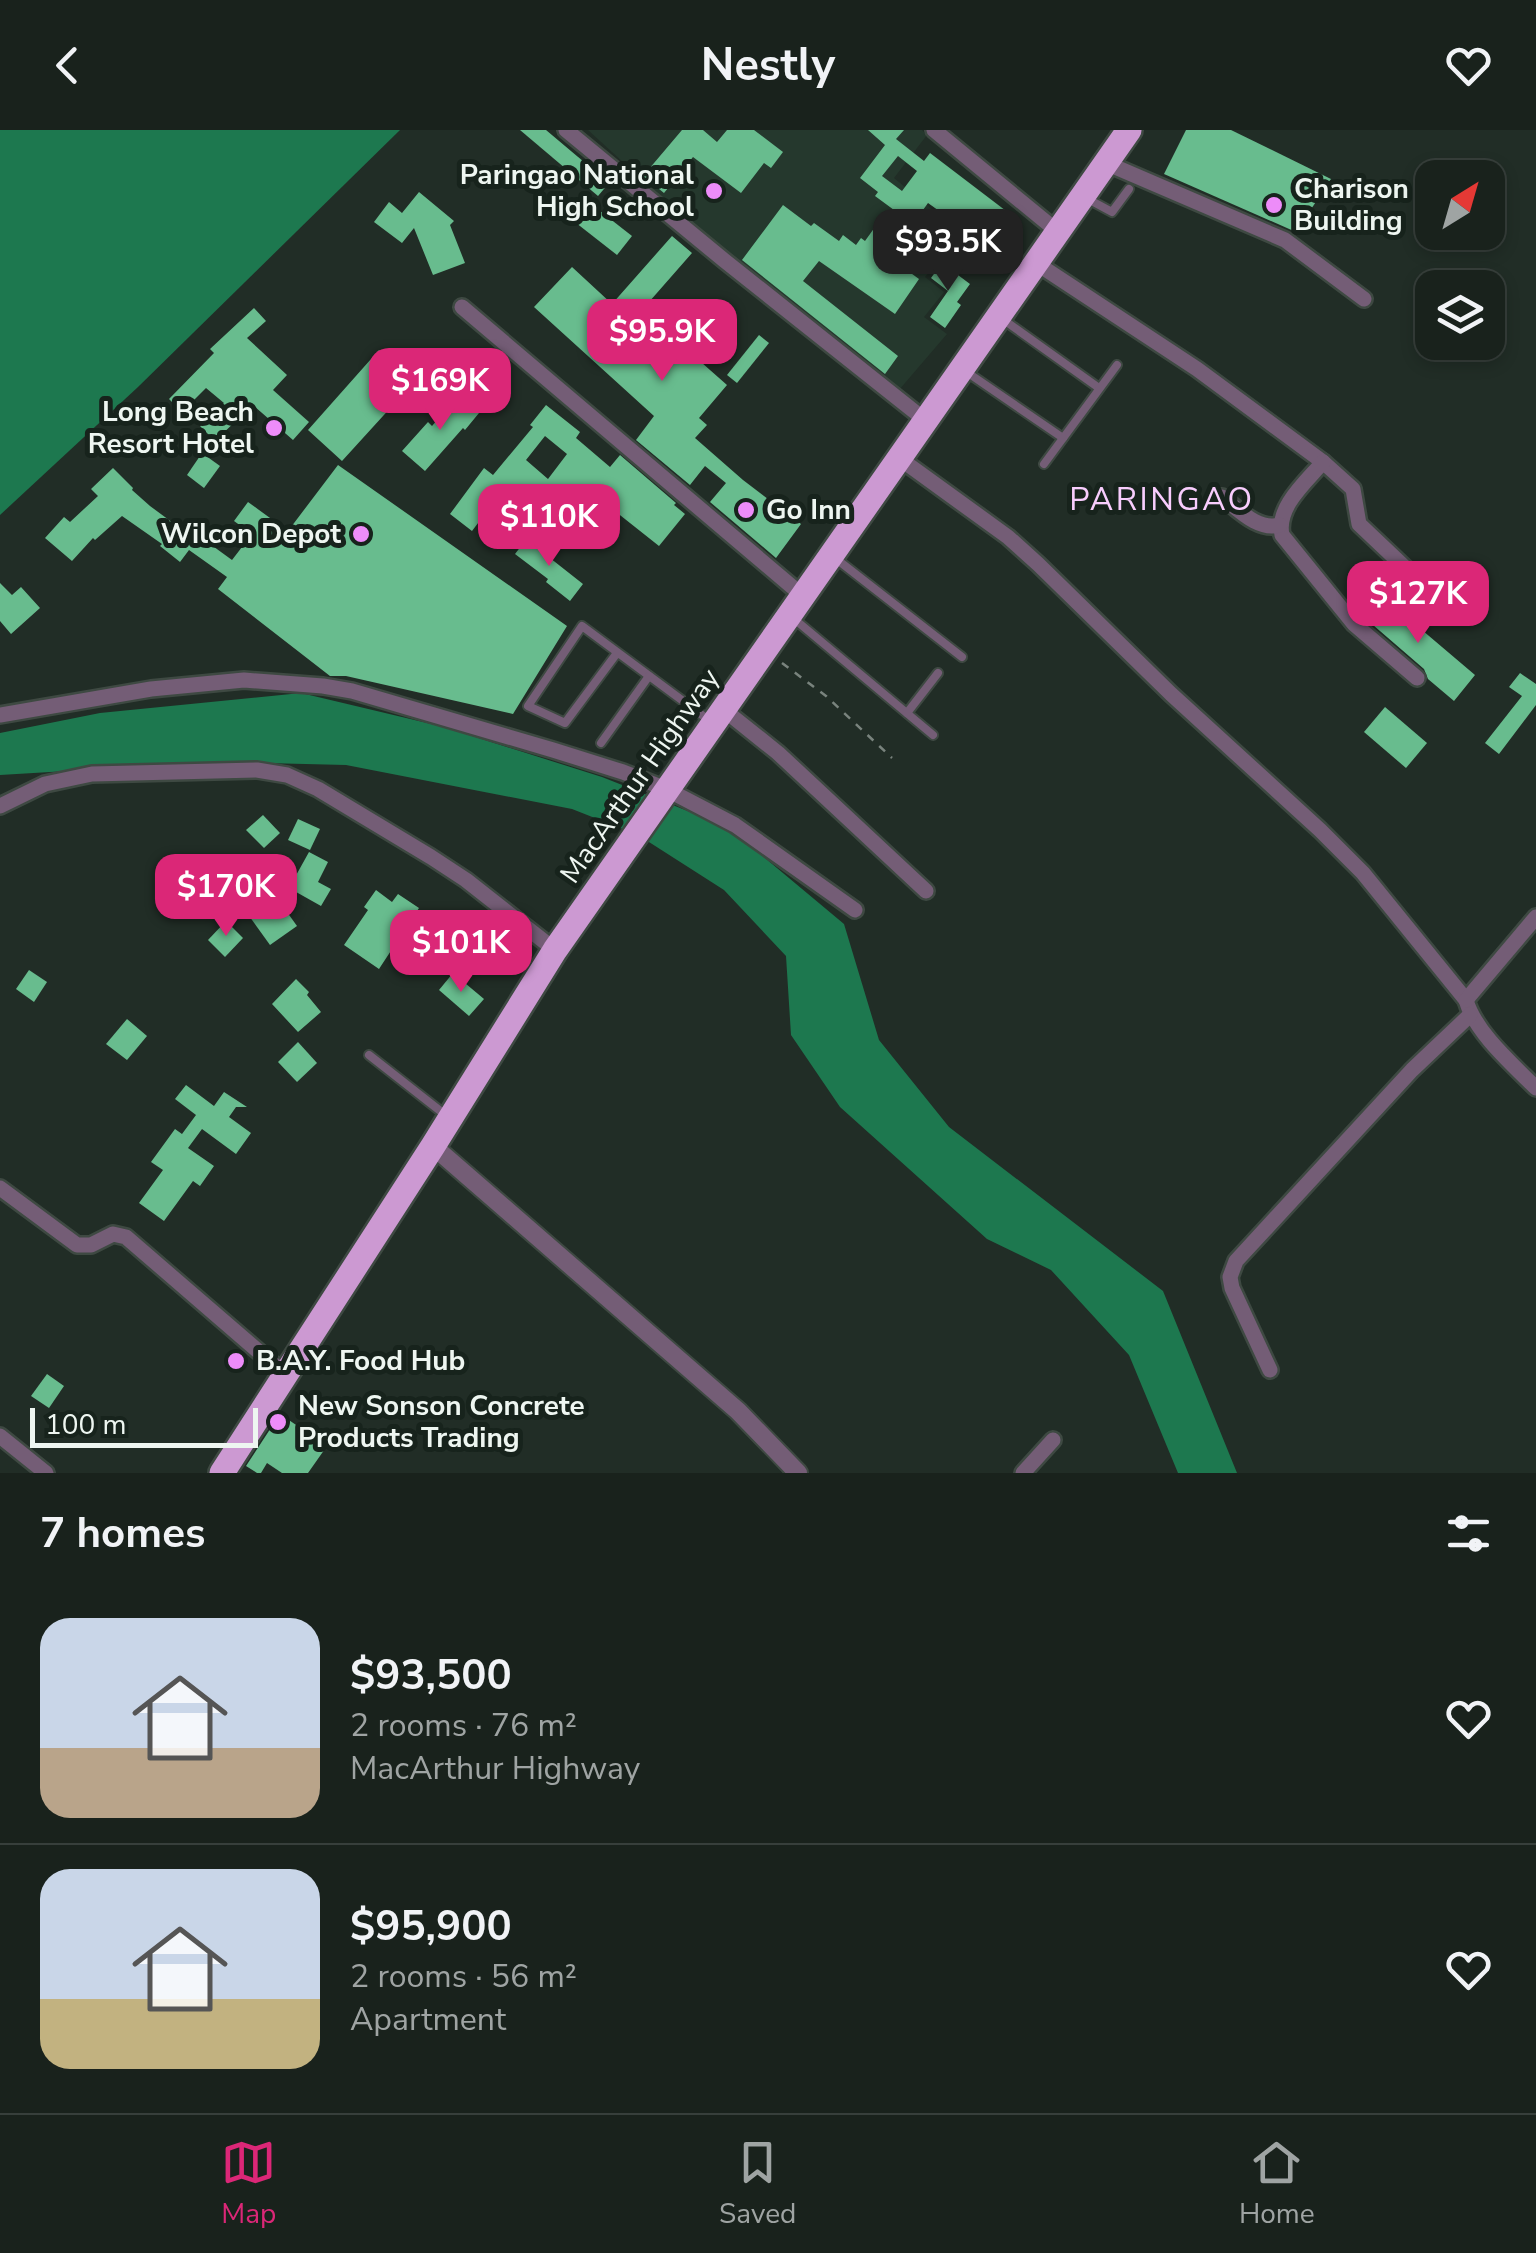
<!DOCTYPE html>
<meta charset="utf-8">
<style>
:root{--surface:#19221c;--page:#262f29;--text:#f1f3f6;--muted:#9fa4a3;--line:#373f3b;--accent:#db2777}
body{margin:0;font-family:"Nunito Sans",sans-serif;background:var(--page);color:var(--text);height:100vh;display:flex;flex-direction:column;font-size:38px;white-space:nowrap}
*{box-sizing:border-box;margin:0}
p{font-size:32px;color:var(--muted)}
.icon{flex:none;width:55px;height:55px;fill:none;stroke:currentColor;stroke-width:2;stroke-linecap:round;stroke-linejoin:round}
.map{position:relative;height:1343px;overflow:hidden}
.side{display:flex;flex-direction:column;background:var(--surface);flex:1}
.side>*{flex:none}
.needle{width:65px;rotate:37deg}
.controls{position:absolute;left:1415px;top:30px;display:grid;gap:20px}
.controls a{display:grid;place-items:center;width:90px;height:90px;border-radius:20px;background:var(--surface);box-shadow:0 5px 15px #0003,0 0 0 2px var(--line);font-size:50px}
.scale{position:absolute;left:30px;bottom:25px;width:228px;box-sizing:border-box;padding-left:10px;border:5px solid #eef6f1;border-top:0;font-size:28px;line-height:35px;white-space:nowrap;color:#eef6f1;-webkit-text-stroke:8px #17231c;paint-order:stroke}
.price{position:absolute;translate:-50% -85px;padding:0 22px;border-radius:20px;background:var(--accent);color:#fff;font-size:32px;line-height:65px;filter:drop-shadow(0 2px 5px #0008)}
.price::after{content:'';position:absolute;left:50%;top:60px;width:30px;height:22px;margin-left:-15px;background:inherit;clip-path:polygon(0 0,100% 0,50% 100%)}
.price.selected{background:#222;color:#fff}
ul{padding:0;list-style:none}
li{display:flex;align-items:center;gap:30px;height:250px;padding:0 40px}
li+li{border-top:2px solid var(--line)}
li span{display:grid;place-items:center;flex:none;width:280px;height:200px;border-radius:30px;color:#555}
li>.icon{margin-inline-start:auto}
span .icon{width:120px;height:120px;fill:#fffc;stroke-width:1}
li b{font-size:42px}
h2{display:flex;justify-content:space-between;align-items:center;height:120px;padding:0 40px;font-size:42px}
header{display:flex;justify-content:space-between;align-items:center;height:130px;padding:0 40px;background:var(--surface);font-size:45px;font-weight:700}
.tabs{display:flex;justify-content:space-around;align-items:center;height:140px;border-top:2px solid var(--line);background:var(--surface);font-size:28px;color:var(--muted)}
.tabs a{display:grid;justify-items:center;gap:5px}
.tabs .selected{color:var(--accent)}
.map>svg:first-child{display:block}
.built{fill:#25382d}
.water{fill:#1d784f}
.building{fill:#68bc8e;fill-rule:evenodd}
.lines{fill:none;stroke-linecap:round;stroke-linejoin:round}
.service-casing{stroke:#3e4942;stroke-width:12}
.minor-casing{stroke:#3e4942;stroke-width:20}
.tertiary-casing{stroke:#3e4942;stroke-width:22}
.trunk-casing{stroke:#3e4942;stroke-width:30}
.path{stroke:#79837d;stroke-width:2.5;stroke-dasharray:8 8;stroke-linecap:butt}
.service{stroke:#745d76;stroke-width:8}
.minor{stroke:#745d76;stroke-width:15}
.tertiary{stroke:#745d76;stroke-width:18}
.trunk{stroke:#cc99d2;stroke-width:25}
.poi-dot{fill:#ed8cf9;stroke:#17231c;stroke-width:4}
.labels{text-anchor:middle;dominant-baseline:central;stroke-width:10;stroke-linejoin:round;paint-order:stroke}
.poi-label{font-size:28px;font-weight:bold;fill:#eef6f1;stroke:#17231c;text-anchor:start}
.street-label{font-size:28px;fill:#eef6f1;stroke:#17231c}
.quarter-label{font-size:32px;letter-spacing:2.5px;fill:#f8cdfd;stroke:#17231c}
</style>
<header><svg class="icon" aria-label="back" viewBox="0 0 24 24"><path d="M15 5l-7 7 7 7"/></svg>Nestly<svg class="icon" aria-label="heart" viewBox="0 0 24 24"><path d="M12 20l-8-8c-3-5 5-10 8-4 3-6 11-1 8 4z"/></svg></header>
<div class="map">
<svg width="1536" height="1343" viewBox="0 0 1536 1343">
<rect width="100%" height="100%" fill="#212d26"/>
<path class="built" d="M588 0H922L927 5 894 48 961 103 925 147 944 162 924 187 947 204 899 260 721 122Z"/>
<g class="water">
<path d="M0 0H400L138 257 0 385Z"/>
<path d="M301 563 444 597 602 647 728 697 844 794 879 910 949 997 1163 1161 1237 1343H1178L1129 1225 1051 1140 987 1109 840 977 791 905 786 826 724 760 638 705 572 679 346 635 218 632 0 645V603L100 583Z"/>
</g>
<g class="building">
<path d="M520 0H546L609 53 598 66Z"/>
<path d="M682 0H703L717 12 727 0H754L783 22 771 38 764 33 741 63 693 27 664 63 643 46Z"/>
<path d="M868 0H904L896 9 924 31 930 23 1014 87 991 118 928 73 913 94 875 66 878 62 860 48 885 15ZM898 26 917 41 902 61 882 46Z"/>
<path d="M1186 0H1231L1331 49 1296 102 1164 44Z"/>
<path d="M419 62 454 91 450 95 465 133 433 145 414 98 402 113 374 92 389 72 402 83Z"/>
<path d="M586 70 632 106 617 125 571 89Z"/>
<path d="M783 75 811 96 814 93 839 111 843 105 856 115 861 108 865 111 875 97 895 111 886 125 919 149 895 184 819 131 803 151 898 226 885 244 742 130Z"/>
<path d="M672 106 692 123 642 180 727 255 699 288 707 295 695 308 743 350 801 394 776 428 710 372 726 353 705 336 690 355 636 310 654 286 534 177 572 137 612 174Z"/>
<path d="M942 133 970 154 957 172 961 175 945 198 930 187 948 161 931 148Z"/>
<path d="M254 178 266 191 247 208 287 245 273 260 309 292 293 310 253 275 242 288 240 287 215 311 200 296 224 273 206 258 182 282 169 269 214 223 210 219Z"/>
<path d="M759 205 769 213 737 253 727 245Z"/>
<path d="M379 220 406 243 414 233 424 241 342 331 308 300Z"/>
<path d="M459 265 479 283 465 300 463 298 425 341 402 321 428 292 432 296Z"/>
<path d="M546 275 580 302 576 308 610 337 620 325 676 373 674 375 685 384 659 416 582 355 563 379 539 361 520 386 497 368 472 401 450 384 484 338 493 345 533 297 530 295ZM545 306 567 324 548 349 526 330Z"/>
<path d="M202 323 220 336 204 358 187 345Z"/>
<path d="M338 335 567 496 513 584 346 546H330L218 459 227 447 189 420 180 432 160 416 162 414 122 386 95 410 93 408 72 431 45 408 64 387 70 392 98 366 91 359 113 338 133 358 132 360 150 376 207 418 210 414 232 430 252 404 234 391 248 372 288 401Z"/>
<path d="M528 407 553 425 550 428 583 454 570 471 546 452 548 449 515 424Z"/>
<path d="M0 453 12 465 21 457 40 478 11 504 0 491Z"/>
<path d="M1376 461 1475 545 1454 571 1428 549 1424 539 1358 482Z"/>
<path d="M1520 543 1536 554V575L1499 624 1485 613 1522 566 1509 557Z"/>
<path d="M1385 577 1427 613 1406 638 1364 602Z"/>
<path d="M263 685 280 703 264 718 246 700Z"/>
<path d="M298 689 320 699 310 720 288 710Z"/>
<path d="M309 722 328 732 318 752 331 759 321 776 289 758Z"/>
<path d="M235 730 247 750 226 762 215 742Z"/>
<path d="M376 760 392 772 398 764 419 778 379 839 344 815 368 780 364 777Z"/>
<path d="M274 764 297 796 270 815 247 783Z"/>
<path d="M226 791 243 808 225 827 208 810Z"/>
<path d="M29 840 47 852 34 872 16 859Z"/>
<path d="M453 843 484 869 469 886 439 860Z"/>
<path d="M296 849 309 862 307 865 321 882 298 902 272 874Z"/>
<path d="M127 889 147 906 127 930 106 914Z"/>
<path d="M298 912 317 933 297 952 278 932Z"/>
<path d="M186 955 214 976 224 962 247 977H236L229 987 251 1003 236 1024 202 999 188 1018 214 1036 200 1056 193 1051 164 1091 139 1073 163 1040 151 1032 175 999 182 1004 196 985 175 969Z"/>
<path d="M47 1244 64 1256 49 1278 31 1266Z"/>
<path d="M280 1284 327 1316 308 1343H282L267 1333 261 1343H257L246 1336Z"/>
</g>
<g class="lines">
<defs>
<g id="service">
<path d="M1086 68 1112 82 1129 59"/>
<path d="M999 191 1008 193 1099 258"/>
<path d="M962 242 971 245 1063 308"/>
<path d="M1044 334 1117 235"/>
<path d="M835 428 962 527"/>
<path d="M793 488 933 605"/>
<path d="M617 523 565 593 528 576 582 496 710 591"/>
<path d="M907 583 938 543"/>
<path d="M601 613 649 546"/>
<path d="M369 925 448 987"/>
</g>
<g id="minor">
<path d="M566 0 725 131 925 290"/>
<path d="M934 0 1057 101"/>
<path d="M1106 33 1285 110 1364 169"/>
<path d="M1036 133 1197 239 1323 332 1353 359 1359 394 1436 467"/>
<path d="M462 177 803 466"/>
<path d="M899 328 1008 407 1038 434 1171 564 1320 700 1363 743 1466 870C1475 902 1512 934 1536 958"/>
<path d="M1323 332C1306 352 1276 377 1282 405L1354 494 1417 548"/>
<path d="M1222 367C1239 380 1258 401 1280 395"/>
<path d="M723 579 778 623 926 761"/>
<path d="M0 585 151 559 244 550 323 556 352 561 553 620 623 642 666 659 735 695 855 780"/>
<path d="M0 676 45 654 92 644 257 640 287 645 318 659 431 727 466 750 555 820"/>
<path d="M1466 870 1536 787"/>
<path d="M0 1058 77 1115H91L113 1104 126 1107 287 1246"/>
<path d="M1270 1240 1232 1158 1230 1147 1236 1131 1412 940 1470 885"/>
<path d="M0 1306 46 1343"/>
<path d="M1023 1343 1053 1310"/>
</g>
<path id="tertiary" d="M433 1016 738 1281 798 1343"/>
<path id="trunk" d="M222 1343 433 1016 555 820 1129 0"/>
</defs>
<use href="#service" class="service-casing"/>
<use href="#minor" class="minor-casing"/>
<use href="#tertiary" class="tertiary-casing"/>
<use href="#trunk" class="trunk-casing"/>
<path class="path" d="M782 533 826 566 892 628"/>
<use href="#service" class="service"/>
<use href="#minor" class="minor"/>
<use href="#tertiary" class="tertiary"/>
<use href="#trunk" class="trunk"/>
</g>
<g class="poi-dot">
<circle cx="714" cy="61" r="10"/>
<circle cx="1274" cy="75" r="10"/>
<circle cx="274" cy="298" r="10"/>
<circle cx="746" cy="380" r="10"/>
<circle cx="361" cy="404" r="10"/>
<circle cx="236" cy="1231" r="10"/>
<circle cx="278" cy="1292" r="10"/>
</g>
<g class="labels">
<g class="poi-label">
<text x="694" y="45" text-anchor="end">Paringao National<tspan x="694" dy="32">High School</tspan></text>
<text x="1294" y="59">Charison<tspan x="1294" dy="32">Building</tspan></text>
<text x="254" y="282" text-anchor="end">Long Beach<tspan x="254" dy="32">Resort Hotel</tspan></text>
<text x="766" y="380">Go Inn</text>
<text x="341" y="404" text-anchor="end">Wilcon Depot</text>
<text x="256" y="1231">B.A.Y. Food Hub</text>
<text x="298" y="1276">New Sonson Concrete<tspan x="298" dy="32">Products Trading</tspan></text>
</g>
<g class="street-label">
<text transform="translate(640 646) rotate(-55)">MacArthur Highway</text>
</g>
<g class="quarter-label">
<text x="1162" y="369">PARINGAO</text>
</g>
</g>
</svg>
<div class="controls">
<a><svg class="needle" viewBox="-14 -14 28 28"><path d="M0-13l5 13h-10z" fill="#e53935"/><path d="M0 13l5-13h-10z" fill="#9fa4a3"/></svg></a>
<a><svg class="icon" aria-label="layers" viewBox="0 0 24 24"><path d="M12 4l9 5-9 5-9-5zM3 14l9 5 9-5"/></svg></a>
</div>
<div class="scale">100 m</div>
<b class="price selected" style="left:948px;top:164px">$93.5K</b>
<b class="price" style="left:662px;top:254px">$95.9K</b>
<b class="price" style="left:440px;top:303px">$169K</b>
<b class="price" style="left:549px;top:439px">$110K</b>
<b class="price" style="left:1418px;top:516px">$127K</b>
<b class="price" style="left:226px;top:809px">$170K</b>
<b class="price" style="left:461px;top:865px">$101K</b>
</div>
<section class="side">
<h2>7 homes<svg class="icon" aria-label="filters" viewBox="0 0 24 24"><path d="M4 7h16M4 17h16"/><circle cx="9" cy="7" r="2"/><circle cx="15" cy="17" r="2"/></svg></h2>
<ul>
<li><span style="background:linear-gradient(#c9d6e8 65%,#b9a48a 0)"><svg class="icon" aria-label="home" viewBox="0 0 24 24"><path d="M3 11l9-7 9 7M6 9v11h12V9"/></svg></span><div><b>$93,500</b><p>2 rooms · 76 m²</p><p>MacArthur Highway</p></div><svg class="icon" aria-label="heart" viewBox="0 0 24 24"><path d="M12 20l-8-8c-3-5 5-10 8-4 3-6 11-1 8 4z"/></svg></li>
<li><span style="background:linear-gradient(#c9d6e8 65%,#c2b280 0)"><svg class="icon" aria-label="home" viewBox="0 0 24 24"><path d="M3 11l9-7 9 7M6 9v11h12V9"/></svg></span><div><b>$95,900</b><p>2 rooms · 56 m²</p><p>Apartment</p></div><svg class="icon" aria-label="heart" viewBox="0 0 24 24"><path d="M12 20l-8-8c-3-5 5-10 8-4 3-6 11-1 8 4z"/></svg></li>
</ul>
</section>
<nav class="tabs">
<a class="selected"><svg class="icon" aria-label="map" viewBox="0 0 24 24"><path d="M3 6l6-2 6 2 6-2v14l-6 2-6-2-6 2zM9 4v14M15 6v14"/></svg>Map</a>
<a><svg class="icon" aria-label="saved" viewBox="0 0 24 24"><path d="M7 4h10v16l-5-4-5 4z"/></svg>Saved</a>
<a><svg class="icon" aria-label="home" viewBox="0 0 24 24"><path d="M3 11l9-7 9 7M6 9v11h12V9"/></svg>Home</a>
</nav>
